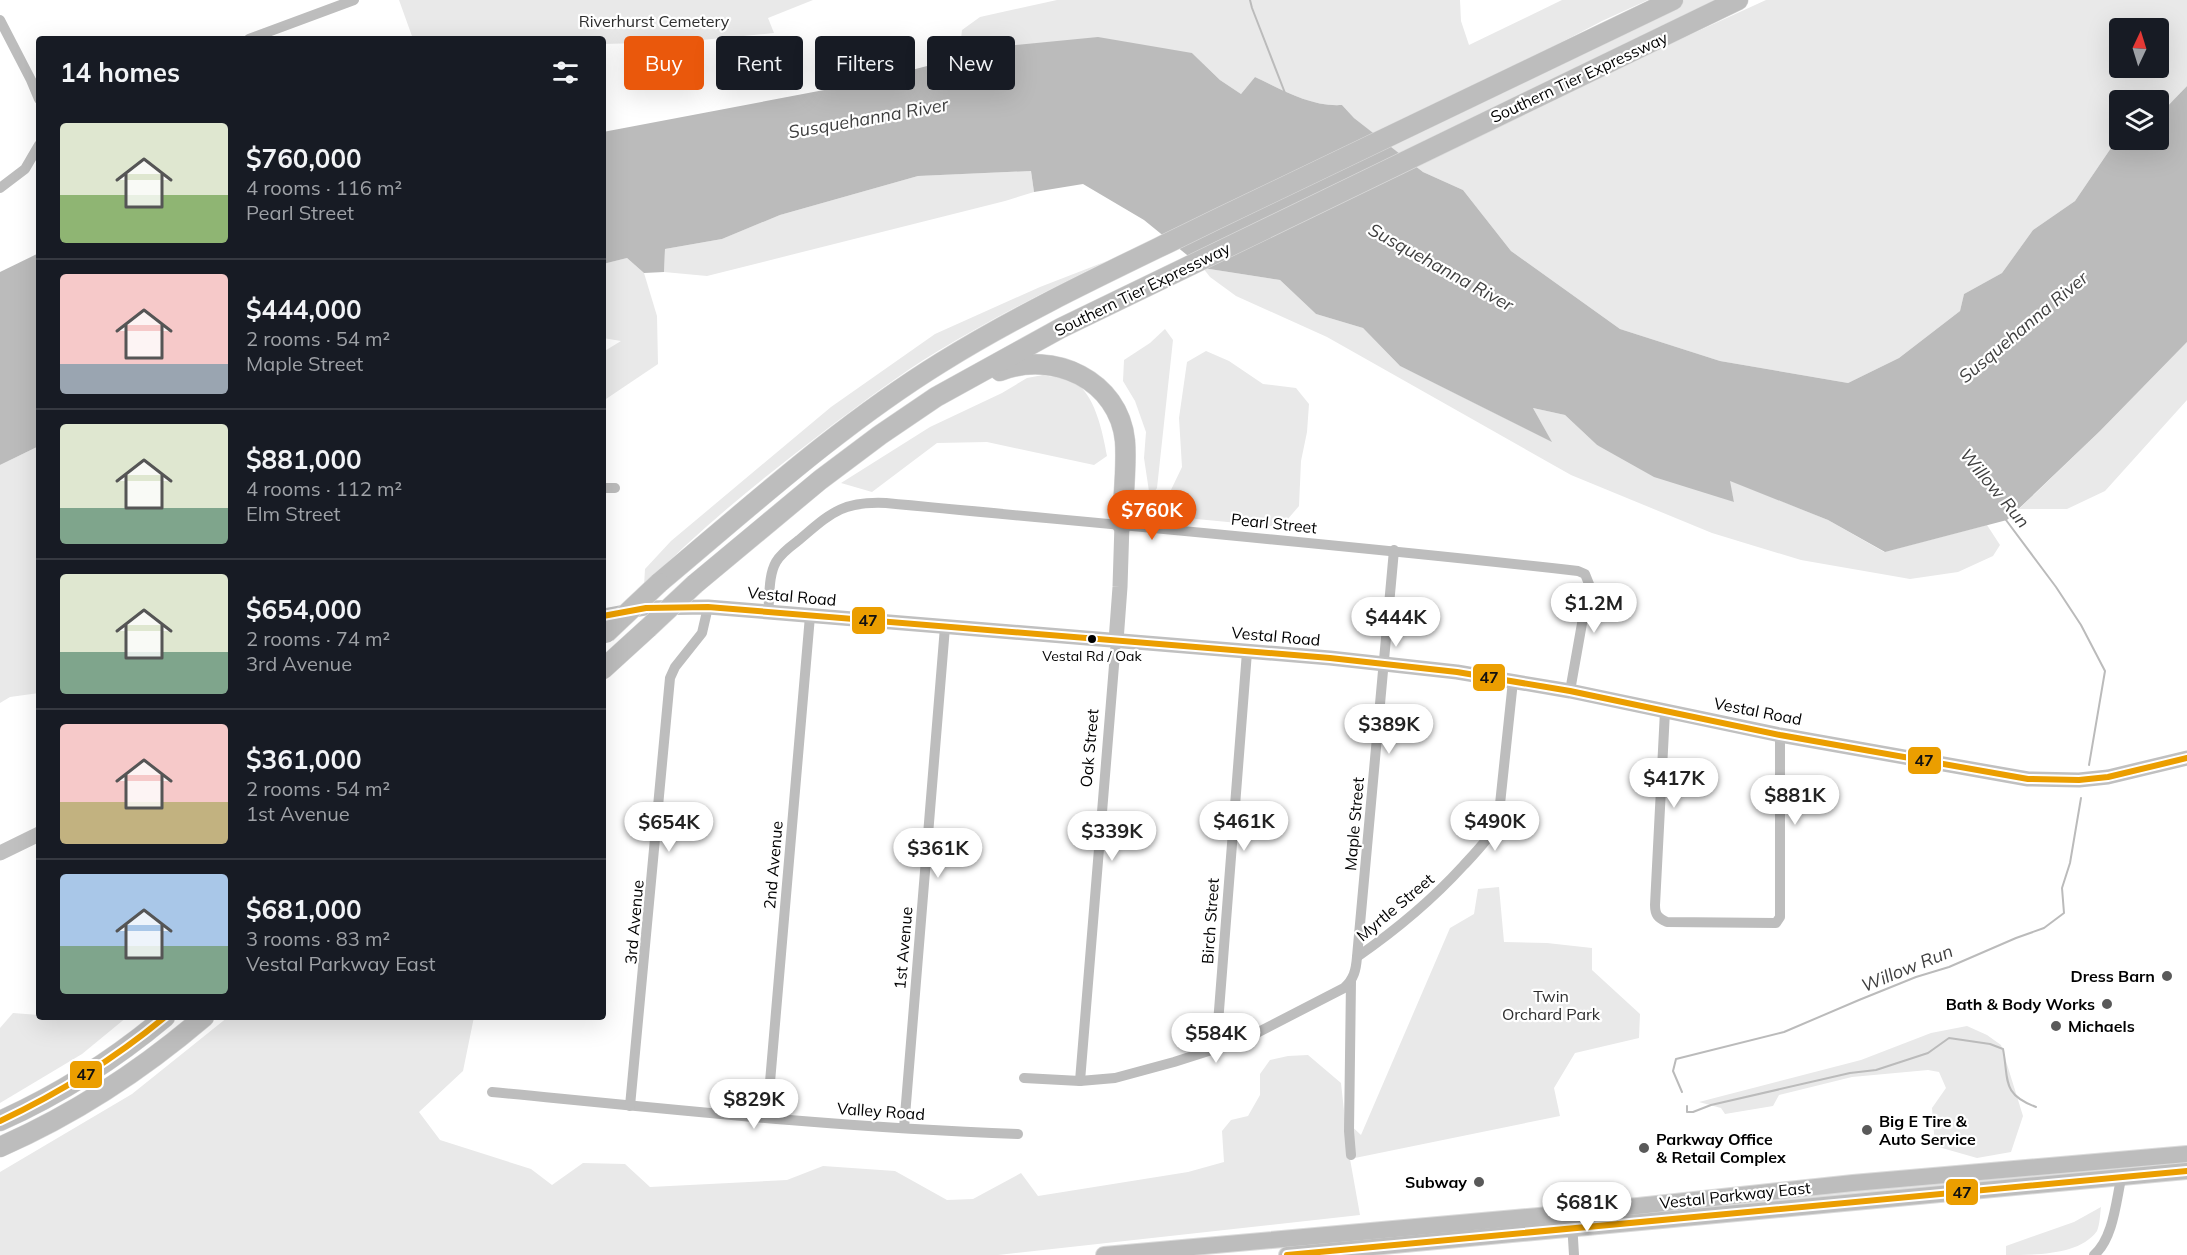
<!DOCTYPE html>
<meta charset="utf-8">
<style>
:root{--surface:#171b24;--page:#242831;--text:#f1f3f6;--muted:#9ea1a6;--line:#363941;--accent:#ea580c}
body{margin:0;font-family:Mulish,sans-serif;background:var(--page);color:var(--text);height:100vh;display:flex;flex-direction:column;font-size:22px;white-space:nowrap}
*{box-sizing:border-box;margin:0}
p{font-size:20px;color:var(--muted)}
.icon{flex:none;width:33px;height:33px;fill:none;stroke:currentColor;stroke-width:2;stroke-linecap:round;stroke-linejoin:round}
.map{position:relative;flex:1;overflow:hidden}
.panel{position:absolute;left:36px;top:36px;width:570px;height:984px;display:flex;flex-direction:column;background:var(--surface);border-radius:6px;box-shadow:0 6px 24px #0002}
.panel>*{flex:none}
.top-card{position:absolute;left:624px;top:36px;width:570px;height:54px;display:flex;gap:12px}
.needle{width:39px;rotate:4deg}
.tools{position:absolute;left:2109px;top:18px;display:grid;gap:12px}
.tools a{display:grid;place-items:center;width:60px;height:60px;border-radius:6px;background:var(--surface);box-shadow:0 6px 24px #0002;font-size:30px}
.price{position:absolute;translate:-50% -51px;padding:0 14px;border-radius:21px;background:#fff;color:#222;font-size:20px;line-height:39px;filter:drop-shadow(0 2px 3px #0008)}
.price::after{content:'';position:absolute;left:50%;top:36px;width:18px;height:14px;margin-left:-9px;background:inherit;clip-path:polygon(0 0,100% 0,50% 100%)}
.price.on{background:var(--accent);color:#fff}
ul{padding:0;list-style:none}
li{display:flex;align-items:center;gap:18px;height:150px;padding:0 24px}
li+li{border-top:2px solid var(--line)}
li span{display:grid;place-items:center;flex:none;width:168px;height:120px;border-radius:6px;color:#555}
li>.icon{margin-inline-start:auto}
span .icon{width:72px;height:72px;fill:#fffc;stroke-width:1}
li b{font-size:26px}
h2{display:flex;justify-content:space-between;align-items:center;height:72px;padding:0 24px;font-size:26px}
.pill{padding:0 21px;border-radius:6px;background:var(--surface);box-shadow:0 6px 24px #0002;font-size:21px;line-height:54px}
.pill.on{background:var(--accent);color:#fff}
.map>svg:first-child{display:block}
.green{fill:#e9e9e9;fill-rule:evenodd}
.water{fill:#bbb}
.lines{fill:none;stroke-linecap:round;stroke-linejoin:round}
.stream{stroke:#bbb;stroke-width:2}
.primary-casing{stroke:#dbdbdb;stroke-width:18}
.highway-casing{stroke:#dbdbdb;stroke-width:21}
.street{stroke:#bdbdbd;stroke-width:10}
.secondary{stroke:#c0c0c0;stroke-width:15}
.primary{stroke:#bdbdbd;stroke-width:16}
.highway{stroke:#bdbdbd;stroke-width:20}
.highway-bridge-casing{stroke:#dbdbdb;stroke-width:21;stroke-linecap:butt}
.highway-bridge{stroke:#bdbdbd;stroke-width:20}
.bus-1-casing{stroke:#fff;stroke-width:10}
.bus-1{stroke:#eb9e00;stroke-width:6}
.bus-dot{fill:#000;stroke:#fff;stroke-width:2}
.poi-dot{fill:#595959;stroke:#fff;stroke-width:2}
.labels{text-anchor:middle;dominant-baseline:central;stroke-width:4.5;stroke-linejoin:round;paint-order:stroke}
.bus-label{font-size:14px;fill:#000;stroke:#fff}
.park-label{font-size:16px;fill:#2e2e2e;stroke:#fff}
.street-label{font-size:16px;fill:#000;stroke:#fff}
.poi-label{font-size:16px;font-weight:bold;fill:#000;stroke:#fff;text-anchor:end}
.water-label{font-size:18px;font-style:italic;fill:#3f3f3f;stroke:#fff}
.line-badge{stroke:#fff;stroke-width:2}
.pale-badge-label{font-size:16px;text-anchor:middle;font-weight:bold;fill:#111}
</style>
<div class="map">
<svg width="2187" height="1255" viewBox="0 0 2187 1255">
<rect width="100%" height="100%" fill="#fff"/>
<g class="green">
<path d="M399 0H813L768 18 774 33 681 42 603 44V39H413Z"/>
<path d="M1057 0H1460L1461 21 1469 45 1562 0H1648L1602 21 1379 138 1354 118 1342 105C1311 107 1283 90 1255 77L1241 94 1220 80 1192 53 1005 46 972 54 961 39 962 30 980 17Z"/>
<path d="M1684 0H1726L1402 156 1384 142 1492 93Z"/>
<path d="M1766 0H2187V86L2159 115 2158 100H2120V140H2124L2111 148 2075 201 2033 230 2002 273 1964 294 1960 311 1899 358 1848 383 1720 361 1620 329 1511 251 1463 190 1423 172 1411 162ZM2120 28H2158V68H2120Z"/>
<path d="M1031 171 1034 192 1005 201 707 276 664 272 665 249 722 239 780 215 918 176Z"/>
<path d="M627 258 644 273 657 316 658 364 603 401V352L621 341 603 338V264Z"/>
<path d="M1107 261C1050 289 993 318 938 351 900 374 863 402 827 429 763 478 700 528 644 586L645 569 671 541 831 407 935 334 1040 287Z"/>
<path d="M1203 268 1280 280 1316 314 1363 328 1400 366 1551 441 1533 408 1565 415 1597 445 1734 502 1729 480 1828 520 1884 552 1987 525 2000 545 1993 556 1958 572 1910 579 1801 560 1712 533 1571 475 1327 337 1236 296 1210 277Z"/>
<path d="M1165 329 1173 340 1157 488 1150 498 1144 458 1146 432 1135 401 1123 381 1124 360 1150 343Z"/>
<path d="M2187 342V400L2105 491 2067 509H2019L2100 431Z"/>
<path d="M1206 351 1229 361 1263 384 1296 388 1309 404 1307 432 1301 461 1299 506 1281 527 1186 518 1167 514 1170 492 1182 467 1179 418 1187 362Z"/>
<path d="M1043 375C1051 377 1063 377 1071 380 1095 391 1103 434 1107 456L1094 465 987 442 937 443 872 492 841 483 930 427 1002 393 1027 378Z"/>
<path d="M39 446V693L10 697 0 703V465Z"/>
<path d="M1499 887 1504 942 1547 943 1592 948V970L1640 1014 1639 1038 1575 1053 1554 1088 1560 1116 1350 1159 1360 1215 998 1255H0V1172L132 1094 228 1017H474L463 1071 419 1112 440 1140 531 1169 552 1185 583 1163 625 1164 650 1187 787 1180 823 1166 895 1171 947 1200 973 1199 1021 1173 1038 1196 1188 1172 1224 1162 1222 1131 1231 1120 1248 1116 1260 1095V1074L1270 1060 1288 1056 1308 1055 1341 1083 1345 1120 1361 1135 1450 928 1474 914 1478 889Z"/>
<path d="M13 1013 39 1015V1017H127L82 1054 0 1103V1028Z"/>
<path d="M1967 1026 1987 1035 2001 1045 2023 1116 2011 1152 1977 1158 1935 1146 1932 1108 1946 1088 1939 1072 1928 1070 1852 1077 1779 1095 1773 1106 1725 1114 1721 1108 1699 1102 1861 1060 1931 1033Z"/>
<path d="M2154 1163 2043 1178 1668 1211 1741 1199Z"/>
<path d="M2101 1207C2100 1214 2100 1224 2097 1231 2080 1255 2036 1255 2006 1255V1246L2074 1222Z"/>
</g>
<g class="water">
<path d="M1098 37 1192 53 1220 80 1241 94 1255 77C1283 90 1311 107 1342 105L1354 118 1423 172 1463 190 1511 251 1620 329 1720 361 1848 383 1899 358 1960 311 1964 294 2002 273 2033 230 2075 201 2111 148 2124 140H2158L2159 115 2187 86V342L2100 431 2007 520 1885 552 1828 520 1730 481 1734 502 1654 477 1597 445 1565 415 1533 408 1552 442 1400 366 1363 328 1316 314 1280 280 1203 268 1144 220 1083 184 1034 192 1031 171 918 176 780 215 722 239 665 249 664 272 644 273 627 258 603 264V132L861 83 1005 46Z"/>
<path d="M39 253V446L0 465V272Z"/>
</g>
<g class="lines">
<g class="stream">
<path d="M1250 0 1252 8 1285 93"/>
<path d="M2006 520 2056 587 2081 625 2105 671 2089 765"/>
<path d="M1682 1092 1673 1071 1676 1059 1784 1032 1859 1000 1916 977 1949 967 2016 938 2044 928 2064 913 2062 888 2070 863 2081 798"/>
<path d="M1687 1106V1112H1693L1711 1105 1850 1073 1876 1070 1928 1053 1949 1038 1990 1044 2003 1049C2009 1080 2001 1094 2036 1107"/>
</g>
<defs>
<g id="primary">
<path d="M1104 1255 1572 1213 1853 1183 2187 1154"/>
<path d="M1287 1255 2187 1171"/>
</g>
<g id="highway">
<path d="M1000 371C1053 350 1119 380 1125 441 1127 468 1123 497 1122 524"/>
<path d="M659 583C751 506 840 425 942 362 1029 308 1124 265 1215 220 1368 146 1521 73 1673 0"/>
<path d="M695 584 820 480 880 435 936 397 1061 328 1738 0"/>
<path d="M603 669 648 628"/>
<path d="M0 1121C60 1094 115 1059 165 1017"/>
<path d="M0 1147C75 1114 142 1070 204 1017"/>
</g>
</defs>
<use href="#primary" class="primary-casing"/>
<use href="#highway" class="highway-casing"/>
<g class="street">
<path d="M0 20 31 80 39 99"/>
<path d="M249 39 354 0"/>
<path d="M0 188 25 169 39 145"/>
<path d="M603 488H615"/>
<path d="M768 613C770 597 768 576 776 562 781 553 791 546 799 540 831 513 842 501 886 503 1117 525 1347 545 1578 571L1585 574 1589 584 1570 691"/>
<path d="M1665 711 1655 905C1655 915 1658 918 1667 922L1776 923 1780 917V735"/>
<path d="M1357 957C1396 930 1431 901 1463 866 1476 852 1489 839 1498 823L1513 681"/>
<path d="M1351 981 1349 1131 1351 1155"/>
<path d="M1216 1049 1247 652"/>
<path d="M1024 1078 1080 1081 1115 1078 1174 1062 1243 1040 1344 988C1354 979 1356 970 1357 957L1394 550"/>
<path d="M1080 1081 1116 641"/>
<path d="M492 1092C667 1109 842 1128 1018 1134"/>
<path d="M630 1106 670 678 675 667 702 633 708 607"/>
<path d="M767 1117 810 616"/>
<path d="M904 1128 945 627"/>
<path d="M1572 1222 1574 1255"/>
<path d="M2094 1255C2113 1239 2116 1202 2121 1179"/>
</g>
<g class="secondary">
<path d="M603 616 646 608 708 607 1330 658 1457 672 1570 691 1780 735 2028 779 2079 780 2108 777 2187 758"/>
<path d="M1116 641 1120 587 1122 524"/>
<path d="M0 853 39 834"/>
</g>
<use href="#primary" class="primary"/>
<use href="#highway" class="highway"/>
<defs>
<g id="highway-bridge">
<path d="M648 628 695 584"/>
<path d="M606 633 659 583"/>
</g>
</defs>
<use href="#highway-bridge" class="highway-bridge-casing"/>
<use href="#highway-bridge" class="highway-bridge"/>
<defs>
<g id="bus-1">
<path d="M603 616 646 608 708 607 1330 658 1457 672 1570 691 1780 735 2028 779 2079 780 2108 777 2187 758"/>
<path d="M0 1121C60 1093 114 1059 165 1017"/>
<path d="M1287 1255 2187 1171"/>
</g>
</defs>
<use href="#bus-1" class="bus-1-casing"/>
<use href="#bus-1" class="bus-1"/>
</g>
<circle class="bus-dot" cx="1092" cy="639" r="5"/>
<g class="poi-dot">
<circle cx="2167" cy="976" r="6"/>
<circle cx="2107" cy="1004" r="6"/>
<circle cx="2056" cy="1026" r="6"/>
<circle cx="1867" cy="1130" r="6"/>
<circle cx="1644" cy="1148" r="6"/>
<circle cx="1479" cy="1182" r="6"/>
</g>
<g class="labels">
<g class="bus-label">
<text x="1092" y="656">Vestal Rd / Oak</text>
</g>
<g class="park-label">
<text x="654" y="21">Riverhurst Cemetery</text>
<text x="1551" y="996">Twin<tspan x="1551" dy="18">Orchard Park</tspan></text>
</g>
<g class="street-label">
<text transform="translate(1579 77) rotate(-25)">Southern Tier Expressway</text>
<text transform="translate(1142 289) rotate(-26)">Southern Tier Expressway</text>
<text transform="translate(1274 523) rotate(6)">Pearl Street</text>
<text transform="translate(792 596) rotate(5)">Vestal Road</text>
<text transform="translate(1276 636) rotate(5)">Vestal Road</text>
<text transform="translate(1758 711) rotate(11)">Vestal Road</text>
<text transform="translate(1089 748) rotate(-85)">Oak Street</text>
<text transform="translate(1354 824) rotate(-85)">Maple Street</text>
<text transform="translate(773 865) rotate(-85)">2nd Avenue</text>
<text transform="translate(1395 907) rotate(-40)">Myrtle Street</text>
<text transform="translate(1210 921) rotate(-86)">Birch Street</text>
<text transform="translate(634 922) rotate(-85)">3rd Avenue</text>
<text transform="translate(903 948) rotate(-85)">1st Avenue</text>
<text transform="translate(881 1111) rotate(4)">Valley Road</text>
<text transform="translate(1735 1195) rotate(-6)">Vestal Parkway East</text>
</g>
<g class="poi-label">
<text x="2155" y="976">Dress Barn</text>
<text x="2095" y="1004">Bath &amp; Body Works</text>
<text x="2068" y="1026" text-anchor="start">Michaels</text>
<text x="1879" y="1121" text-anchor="start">Big E Tire &amp;<tspan x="1879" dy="18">Auto Service</tspan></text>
<text x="1656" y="1139" text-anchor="start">Parkway Office<tspan x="1656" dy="18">&amp; Retail Complex</tspan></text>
<text x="1467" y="1182">Subway</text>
</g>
<g class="water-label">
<text transform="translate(868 118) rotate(-10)">Susquehanna River</text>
<text transform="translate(1441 267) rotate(29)">Susquehanna River</text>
<text transform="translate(2023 327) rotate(-40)">Susquehanna River</text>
<text transform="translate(1995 488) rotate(50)">Willow Run</text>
<text transform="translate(1907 968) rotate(-22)">Willow Run</text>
</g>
</g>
<g class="line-badge">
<rect x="851" y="606" width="35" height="29" rx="6" fill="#eb9e00"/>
<rect x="1472" y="663" width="34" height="29" rx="6" fill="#eb9e00"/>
<rect x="1907" y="746" width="35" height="29" rx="6" fill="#eb9e00"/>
<rect x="69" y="1060" width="34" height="29" rx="6" fill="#eb9e00"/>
<rect x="1945" y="1178" width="34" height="28" rx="6" fill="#eb9e00"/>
</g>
<g class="pale-badge-label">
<text x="868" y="626">47</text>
<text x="1489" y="683">47</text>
<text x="1924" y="766">47</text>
<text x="86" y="1080">47</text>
<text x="1962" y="1198">47</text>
</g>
</svg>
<div class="tools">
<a><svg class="needle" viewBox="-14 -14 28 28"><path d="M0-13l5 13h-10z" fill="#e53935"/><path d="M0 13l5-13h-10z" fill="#9ea1a6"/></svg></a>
<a><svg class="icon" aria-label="layers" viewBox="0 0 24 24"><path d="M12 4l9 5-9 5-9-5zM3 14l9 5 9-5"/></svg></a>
</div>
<b class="price on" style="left:1152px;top:541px">$760K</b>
<b class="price" style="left:1594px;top:634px">$1.2M</b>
<b class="price" style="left:1396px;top:648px">$444K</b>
<b class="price" style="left:1389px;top:755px">$389K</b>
<b class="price" style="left:1674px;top:809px">$417K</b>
<b class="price" style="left:1795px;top:826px">$881K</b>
<b class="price" style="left:1244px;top:852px">$461K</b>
<b class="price" style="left:1495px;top:852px">$490K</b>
<b class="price" style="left:669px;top:853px">$654K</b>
<b class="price" style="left:1112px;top:862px">$339K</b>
<b class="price" style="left:938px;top:879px">$361K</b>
<b class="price" style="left:1216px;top:1064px">$584K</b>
<b class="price" style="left:754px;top:1130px">$829K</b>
<b class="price" style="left:1587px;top:1233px">$681K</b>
<div class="top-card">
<a class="pill on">Buy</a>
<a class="pill">Rent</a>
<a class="pill">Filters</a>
<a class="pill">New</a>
</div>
<section class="panel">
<h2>14 homes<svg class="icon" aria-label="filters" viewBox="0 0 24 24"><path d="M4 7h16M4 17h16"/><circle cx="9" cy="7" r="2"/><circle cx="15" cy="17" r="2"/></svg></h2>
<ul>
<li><span style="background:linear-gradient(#dfe7d0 60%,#8fb573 0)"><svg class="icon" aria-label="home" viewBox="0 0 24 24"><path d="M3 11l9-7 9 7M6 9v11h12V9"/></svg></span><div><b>$760,000</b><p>4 rooms · 116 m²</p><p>Pearl Street</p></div></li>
<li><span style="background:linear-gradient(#f6c9c9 75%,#9aa5b1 0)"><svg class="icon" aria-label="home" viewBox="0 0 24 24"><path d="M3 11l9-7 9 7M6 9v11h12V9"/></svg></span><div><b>$444,000</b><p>2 rooms · 54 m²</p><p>Maple Street</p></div></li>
<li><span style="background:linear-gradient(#dfe7d0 70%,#7fa58c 0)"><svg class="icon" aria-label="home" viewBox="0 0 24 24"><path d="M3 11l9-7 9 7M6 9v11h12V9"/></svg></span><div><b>$881,000</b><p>4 rooms · 112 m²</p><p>Elm Street</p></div></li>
<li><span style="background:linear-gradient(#dfe7d0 65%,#7fa58c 0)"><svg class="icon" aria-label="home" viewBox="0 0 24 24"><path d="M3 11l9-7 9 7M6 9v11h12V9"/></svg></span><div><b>$654,000</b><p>2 rooms · 74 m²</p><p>3rd Avenue</p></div></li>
<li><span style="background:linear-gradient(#f6c9c9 65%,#c2b280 0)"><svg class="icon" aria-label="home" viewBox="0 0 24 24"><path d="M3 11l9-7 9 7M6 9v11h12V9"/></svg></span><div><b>$361,000</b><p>2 rooms · 54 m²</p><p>1st Avenue</p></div></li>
<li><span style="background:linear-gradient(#a9c7e8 60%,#7fa58c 0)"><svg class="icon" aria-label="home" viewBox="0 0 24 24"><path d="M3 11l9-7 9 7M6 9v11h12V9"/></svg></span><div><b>$681,000</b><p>3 rooms · 83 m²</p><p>Vestal Parkway East</p></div></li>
</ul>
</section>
</div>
